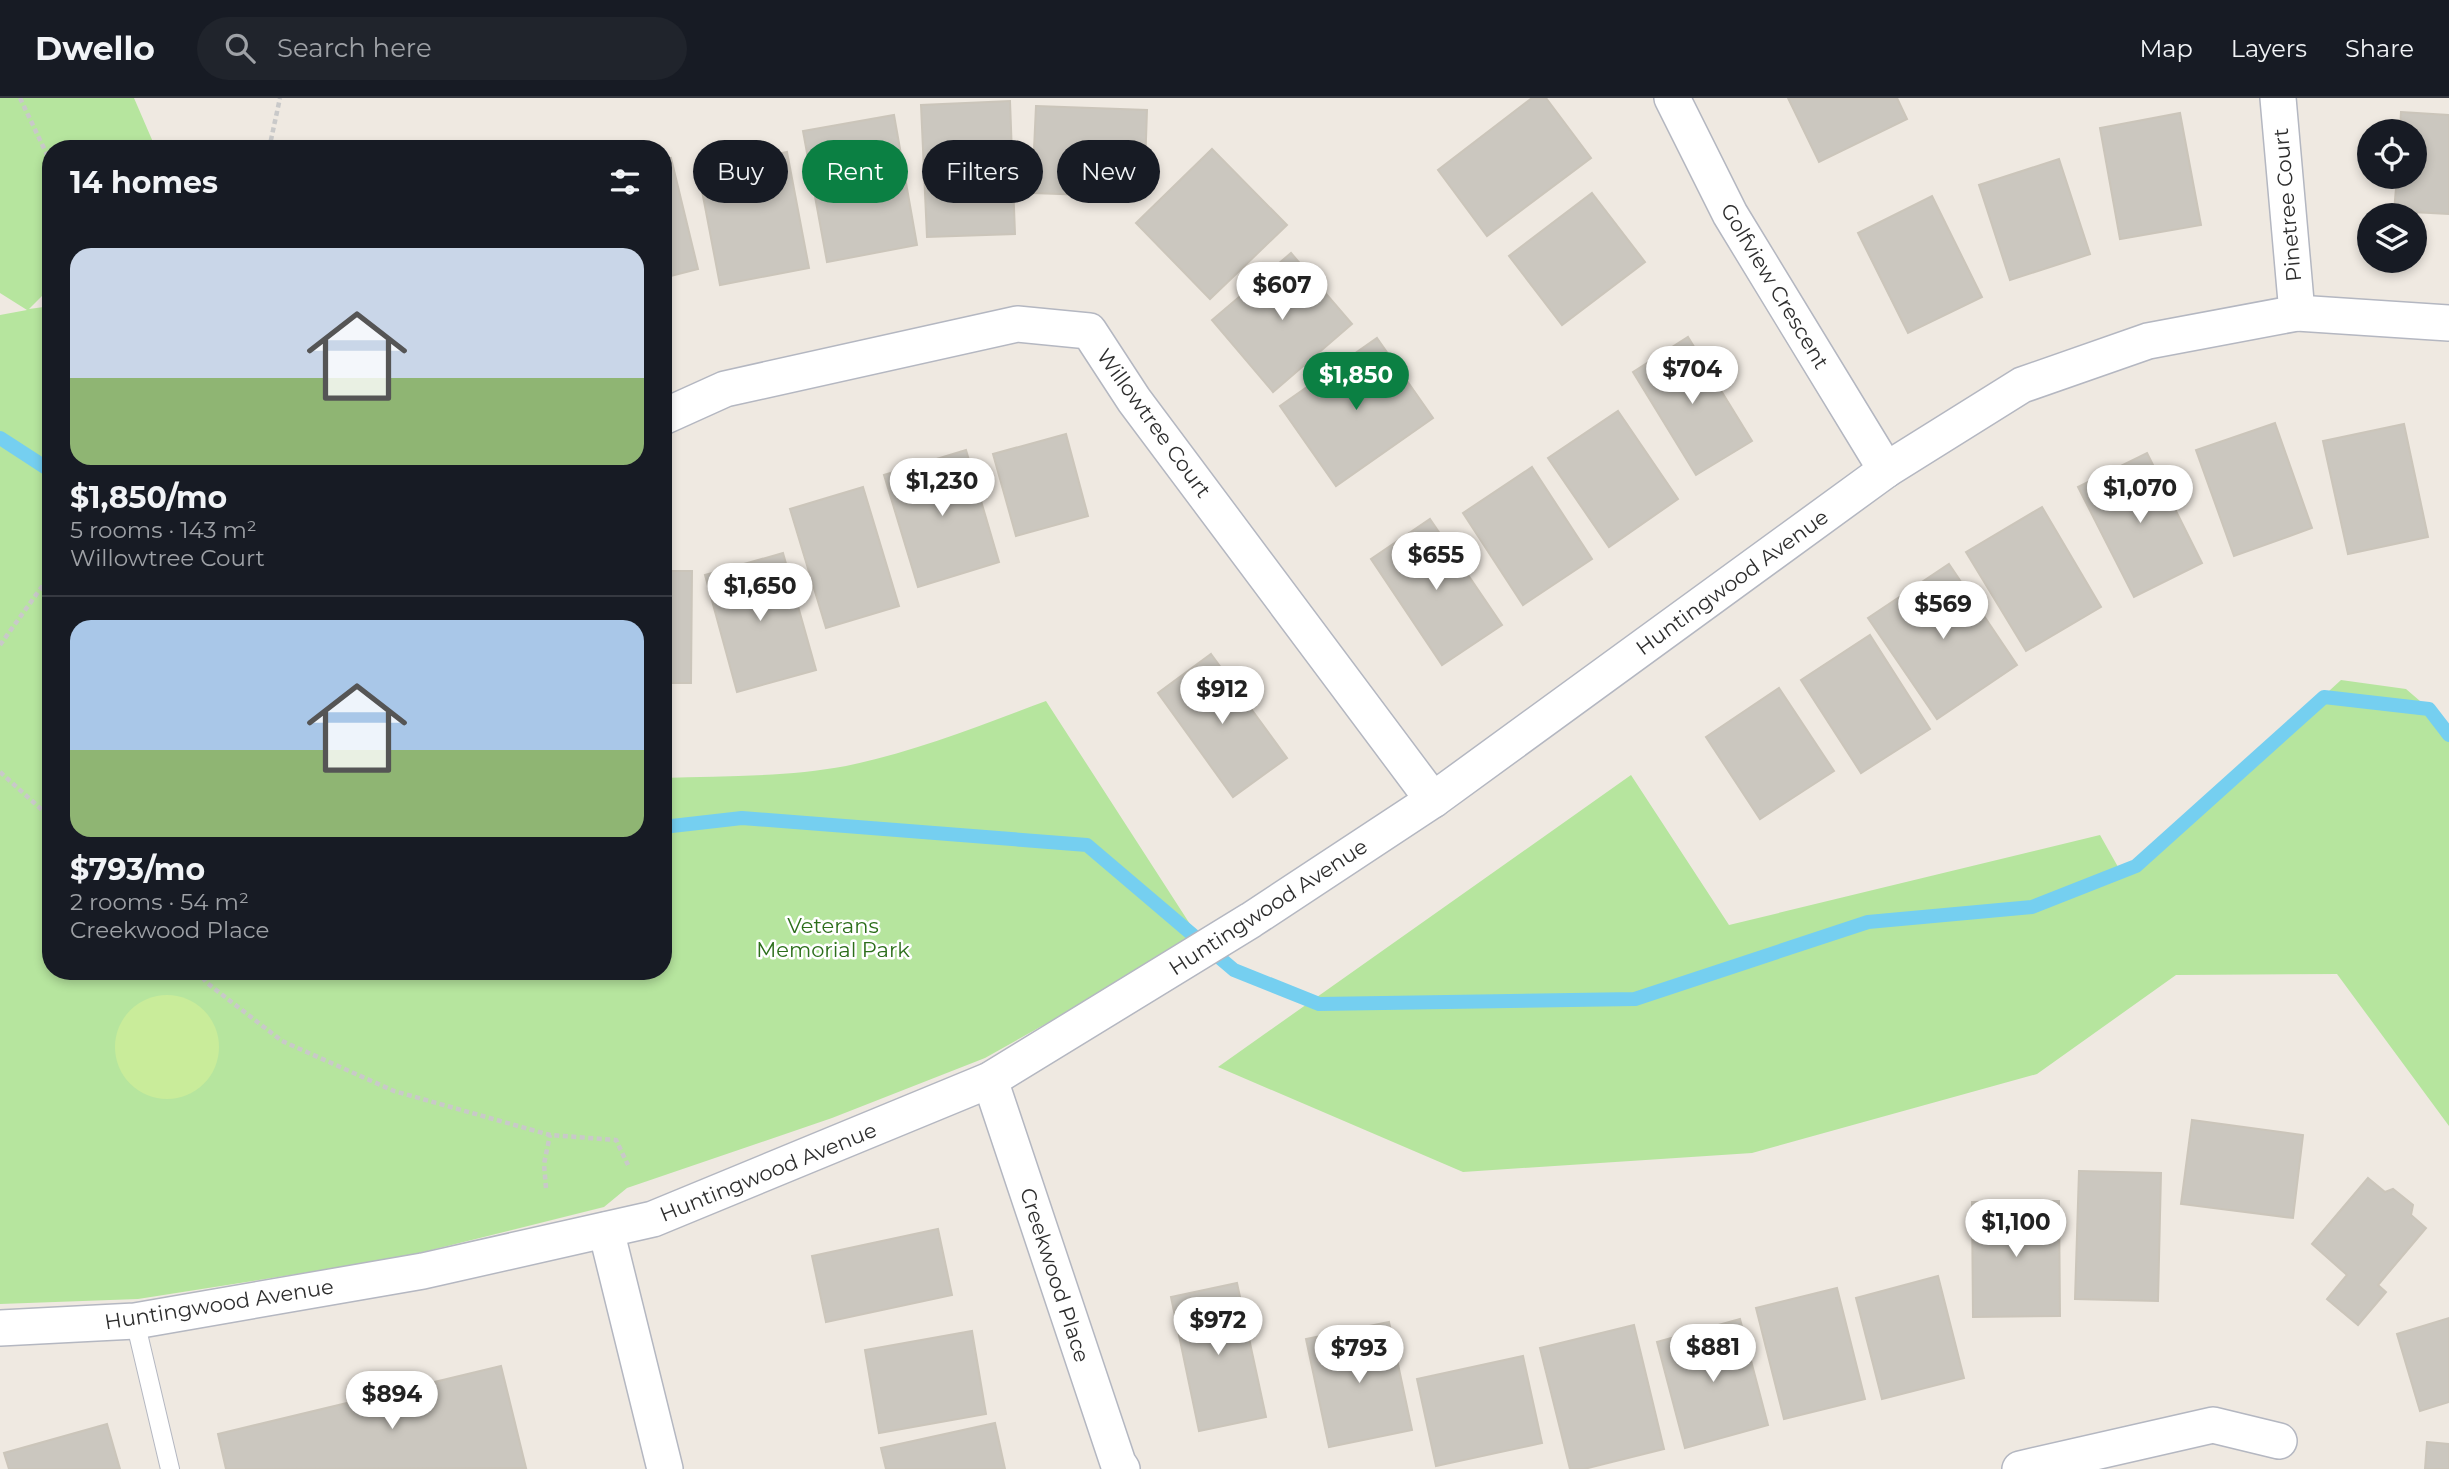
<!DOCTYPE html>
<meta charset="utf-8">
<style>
:root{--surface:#171b24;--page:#20242c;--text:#f1f3f6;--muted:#9ea1a6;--line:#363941;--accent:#0b8043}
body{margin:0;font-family:Montserrat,sans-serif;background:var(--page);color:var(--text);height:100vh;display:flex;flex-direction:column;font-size:26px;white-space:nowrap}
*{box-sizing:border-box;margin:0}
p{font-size:23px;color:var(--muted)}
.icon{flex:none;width:38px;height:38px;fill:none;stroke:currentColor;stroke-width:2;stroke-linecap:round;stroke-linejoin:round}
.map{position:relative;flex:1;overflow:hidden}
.drawer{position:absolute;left:42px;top:42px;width:630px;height:840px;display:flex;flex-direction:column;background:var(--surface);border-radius:28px;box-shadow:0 4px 10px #0003}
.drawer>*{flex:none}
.banner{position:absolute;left:693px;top:42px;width:665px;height:63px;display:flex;gap:14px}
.fabs{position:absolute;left:2357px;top:21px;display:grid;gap:14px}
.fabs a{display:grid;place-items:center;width:70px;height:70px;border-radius:50%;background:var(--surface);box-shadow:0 4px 10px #0003;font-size:35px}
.price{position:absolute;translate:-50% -60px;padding:0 16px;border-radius:24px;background:#fff;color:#222;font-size:23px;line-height:46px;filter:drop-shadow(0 2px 4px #0008)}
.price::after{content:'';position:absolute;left:50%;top:42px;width:21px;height:16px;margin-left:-10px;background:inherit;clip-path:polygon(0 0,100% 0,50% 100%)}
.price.selected{background:var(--accent);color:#fff}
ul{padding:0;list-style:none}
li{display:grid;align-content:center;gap:14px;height:371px;padding:0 28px}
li+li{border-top:2px solid var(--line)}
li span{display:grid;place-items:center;height:217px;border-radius:21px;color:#555}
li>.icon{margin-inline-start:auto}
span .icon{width:126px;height:126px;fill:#fffc;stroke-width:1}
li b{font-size:30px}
h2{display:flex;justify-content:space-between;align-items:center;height:84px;padding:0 28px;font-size:30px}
.chip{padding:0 24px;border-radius:32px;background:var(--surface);box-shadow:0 4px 10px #0003;font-size:24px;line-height:63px}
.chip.selected{background:var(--accent);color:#fff}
header{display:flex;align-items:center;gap:42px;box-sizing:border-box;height:98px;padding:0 35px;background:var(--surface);border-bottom:2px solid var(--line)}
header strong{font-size:33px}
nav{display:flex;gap:38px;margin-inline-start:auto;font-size:24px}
.search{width:490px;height:63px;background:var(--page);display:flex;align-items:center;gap:18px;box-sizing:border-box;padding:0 24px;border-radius:38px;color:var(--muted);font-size:26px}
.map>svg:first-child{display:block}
.green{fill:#b6e59e}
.pitch{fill:#c9ec9a}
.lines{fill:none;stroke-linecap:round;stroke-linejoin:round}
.stream{stroke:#75cff0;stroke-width:14}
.building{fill:#cbc7bf;stroke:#cbc5ba;stroke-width:2}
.service-casing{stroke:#b4b7c1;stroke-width:20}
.minor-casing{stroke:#b4b7c1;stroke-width:38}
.path{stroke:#c9c9c9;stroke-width:4.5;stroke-dasharray:5 3.5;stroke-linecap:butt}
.service{stroke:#fff;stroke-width:18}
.minor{stroke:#fff;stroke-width:35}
.labels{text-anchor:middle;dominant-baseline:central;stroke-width:5;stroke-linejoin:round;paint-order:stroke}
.street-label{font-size:21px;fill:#2e2e2e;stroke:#fff}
.park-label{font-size:21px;fill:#2c6e1b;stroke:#fff}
</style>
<header>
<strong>Dwello</strong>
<div class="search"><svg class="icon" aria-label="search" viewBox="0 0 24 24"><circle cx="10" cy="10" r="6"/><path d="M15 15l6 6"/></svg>Search here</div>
<nav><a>Map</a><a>Layers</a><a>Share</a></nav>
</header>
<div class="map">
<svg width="2449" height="1371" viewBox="0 0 2449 1371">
<rect width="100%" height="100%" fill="#efe9e1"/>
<g class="green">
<path d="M0 0H134L156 51H51V189L29 211 51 208V873H663V680C723 678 787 679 846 668 914 654 981 627 1046 603L1199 840 985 960 832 1020 627 1090 604 1109 399 1160 138 1201 0 1206V217L27 212 0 195Z"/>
<path d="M2341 582 2406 591 2449 628V1028L2337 876 2176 877 2037 976 1752 1055 1463 1074 1218 969 1631 677 1729 827 2100 737 2122 776 2161 747Z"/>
</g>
<circle class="pitch" cx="167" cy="949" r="52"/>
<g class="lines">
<g class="stream">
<path d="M0 340 51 373"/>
<path d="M663 729 742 720 1087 747 1234 872 1319 906 1635 901 1868 824 2032 809 2136 768 2324 599 2429 611 2449 637"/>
</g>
</g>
<g class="building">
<path d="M1532 0H1546L1591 60 1487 138 1438 72Z"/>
<path d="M1788 0H1897L1907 21 1819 64Z"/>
<path d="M1010 3 1015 136 927 139 921 7Z"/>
<path d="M1036 8 1147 12 1144 99 1032 95Z"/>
<path d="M2401 14 2449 17V116L2394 113 2397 79H2415V33H2400Z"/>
<path d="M2180 15 2201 127 2120 141 2100 30Z"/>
<path d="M894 17 917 147 827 164 803 33Z"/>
<path d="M1212 51 1287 127 1210 201 1136 125Z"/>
<path d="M787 54 809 170 720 187 698 72Z"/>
<path d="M671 60 698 171 663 180V62Z"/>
<path d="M2059 61 2090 156 2010 182 1979 87Z"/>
<path d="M1592 95 1645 164 1562 227 1509 158Z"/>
<path d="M1932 98 1982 199 1908 235 1858 135Z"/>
<path d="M1291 155 1352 226 1273 294 1212 222Z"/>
<path d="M1688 239 1752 343 1696 377 1633 274Z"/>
<path d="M1377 240 1433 320 1336 388 1280 308Z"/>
<path d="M1618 313 1678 401 1609 449 1548 360Z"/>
<path d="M2275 325 2312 430 2234 458 2196 352Z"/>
<path d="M2404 326 2428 439 2348 456 2323 343Z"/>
<path d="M1066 336 1088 418 1016 438 993 356Z"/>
<path d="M966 352 999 464 918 489 884 377Z"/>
<path d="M2147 355 2202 465 2134 499 2078 389Z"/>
<path d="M1532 369 1592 461 1523 507 1463 415Z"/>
<path d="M863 389 899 508 826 530 790 411Z"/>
<path d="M2042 409 2101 509 2026 553 1966 454Z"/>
<path d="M1430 421 1502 527 1442 567 1371 461Z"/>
<path d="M783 455 816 572 737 594 705 477Z"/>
<path d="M1949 466 2017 567 1937 621 1868 520Z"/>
<path d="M663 473H692L691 585H663Z"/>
<path d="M1870 537 1930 631 1861 675 1801 582Z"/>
<path d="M1211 556 1287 660 1233 699 1158 595Z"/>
<path d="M1779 590 1834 673 1760 721 1706 639Z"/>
<path d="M2192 1022 2303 1037 2293 1120 2181 1106Z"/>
<path d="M2079 1073 2161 1075 2158 1203 2075 1201Z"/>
<path d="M2368 1080 2385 1094 2393 1091 2413 1107 2411 1117 2426 1130 2378 1187 2386 1194 2358 1227 2327 1201 2347 1177 2312 1146Z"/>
<path d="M2059 1103 2060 1218 1973 1219 1972 1104Z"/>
<path d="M938 1131 952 1197 826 1224 812 1158Z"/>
<path d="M1938 1178 1964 1280 1882 1301 1856 1200Z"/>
<path d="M1237 1185 1266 1319 1199 1333 1171 1199Z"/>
<path d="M1837 1190 1865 1301 1784 1321 1756 1210Z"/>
<path d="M2449 1220V1304L2420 1313 2397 1236Z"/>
<path d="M1740 1221 1768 1327 1685 1350 1657 1244Z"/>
<path d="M1389 1224 1412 1332 1329 1349 1306 1241Z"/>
<path d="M1634 1227 1664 1351 1584 1371H1570L1540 1250Z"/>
<path d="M972 1233 986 1316 879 1335 865 1252Z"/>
<path d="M1523 1258 1542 1345 1436 1368 1417 1281Z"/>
<path d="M501 1268 526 1370 226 1371 218 1336Z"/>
<path d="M995 1325 1005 1371H886L881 1350Z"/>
<path d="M107 1326 120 1371H9L4 1355Z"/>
<path d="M2427 1344 2449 1346V1371H2425Z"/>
</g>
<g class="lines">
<defs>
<path id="service" d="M135 1223 170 1371"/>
<g id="minor">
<path d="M1672 0 1730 116 1886 372"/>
<path d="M2278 0 2297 215"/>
<path d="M663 319 725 291 1017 226 1089 233 1134 302 1433 702"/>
<path d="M990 982 1118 1365 1122 1371"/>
<path d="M606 1132 665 1371"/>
<path d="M0 1230 135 1223 423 1173 653 1121 990 982 1251 822 1433 702 1886 372 2022 287 2148 243 2297 215 2449 225"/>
<path d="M2020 1371 2213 1327 2279 1343"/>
</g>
</defs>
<use href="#service" class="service-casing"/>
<use href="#minor" class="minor-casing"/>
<g class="path">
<path d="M20 0 51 65"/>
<path d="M269 51 280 0"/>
<path d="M0 547 51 476"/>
<path d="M0 674 51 720"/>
<path d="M197 873 207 885 282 943 394 993 550 1037 616 1042 628 1067"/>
<path d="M546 1090 544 1066 550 1037"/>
</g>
<use href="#service" class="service"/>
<use href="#minor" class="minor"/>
</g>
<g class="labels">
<g class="street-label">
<text transform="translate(2287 107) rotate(-95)">Pinetree Court</text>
<text transform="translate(1775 188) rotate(59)">Golfview Crescent</text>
<text transform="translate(1154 325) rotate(54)">Willowtree Court</text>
<text transform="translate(1732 484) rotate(-36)">Huntingwood Avenue</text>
<text transform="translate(1268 809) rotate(-33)">Huntingwood Avenue</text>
<text transform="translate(768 1074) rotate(-22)">Huntingwood Avenue</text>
<text transform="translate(1055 1177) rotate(72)">Creekwood Place</text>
<text transform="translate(219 1206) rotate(-9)">Huntingwood Avenue</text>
</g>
<g class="park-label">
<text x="833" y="827">Veterans<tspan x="833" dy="24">Memorial Park</tspan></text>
</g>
</g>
</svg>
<div class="fabs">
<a><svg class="icon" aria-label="locate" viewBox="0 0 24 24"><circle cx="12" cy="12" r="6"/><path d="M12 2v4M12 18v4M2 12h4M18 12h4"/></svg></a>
<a><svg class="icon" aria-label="layers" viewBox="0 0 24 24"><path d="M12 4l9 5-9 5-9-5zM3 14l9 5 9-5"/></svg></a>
</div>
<b class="price" style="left:1282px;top:224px">$607</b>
<b class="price" style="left:1692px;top:308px">$704</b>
<b class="price selected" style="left:1356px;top:314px">$1,850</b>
<b class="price" style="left:942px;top:420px">$1,230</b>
<b class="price" style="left:2140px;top:427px">$1,070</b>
<b class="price" style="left:1436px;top:494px">$655</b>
<b class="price" style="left:760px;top:525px">$1,650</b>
<b class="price" style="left:1943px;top:543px">$569</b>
<b class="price" style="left:1222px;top:628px">$912</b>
<b class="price" style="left:2016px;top:1161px">$1,100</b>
<b class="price" style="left:1218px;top:1259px">$972</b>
<b class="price" style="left:1713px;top:1286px">$881</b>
<b class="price" style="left:1359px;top:1287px">$793</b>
<b class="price" style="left:392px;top:1333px">$894</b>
<div class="banner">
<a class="chip">Buy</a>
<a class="chip selected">Rent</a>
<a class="chip">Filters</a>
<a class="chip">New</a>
</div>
<section class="drawer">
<h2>14 homes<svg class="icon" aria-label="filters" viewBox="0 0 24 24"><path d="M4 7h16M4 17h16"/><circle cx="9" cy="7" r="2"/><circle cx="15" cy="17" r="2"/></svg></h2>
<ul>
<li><span style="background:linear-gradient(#c9d6e8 60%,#8fb573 0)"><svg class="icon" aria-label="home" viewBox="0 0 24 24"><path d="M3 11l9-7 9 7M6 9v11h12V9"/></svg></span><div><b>$1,850/mo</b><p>5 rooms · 143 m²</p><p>Willowtree Court</p></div></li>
<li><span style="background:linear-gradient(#a9c7e8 60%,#8fb573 0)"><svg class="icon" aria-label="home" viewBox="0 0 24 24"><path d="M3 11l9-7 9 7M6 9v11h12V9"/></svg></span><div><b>$793/mo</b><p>2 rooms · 54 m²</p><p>Creekwood Place</p></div></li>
</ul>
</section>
</div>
